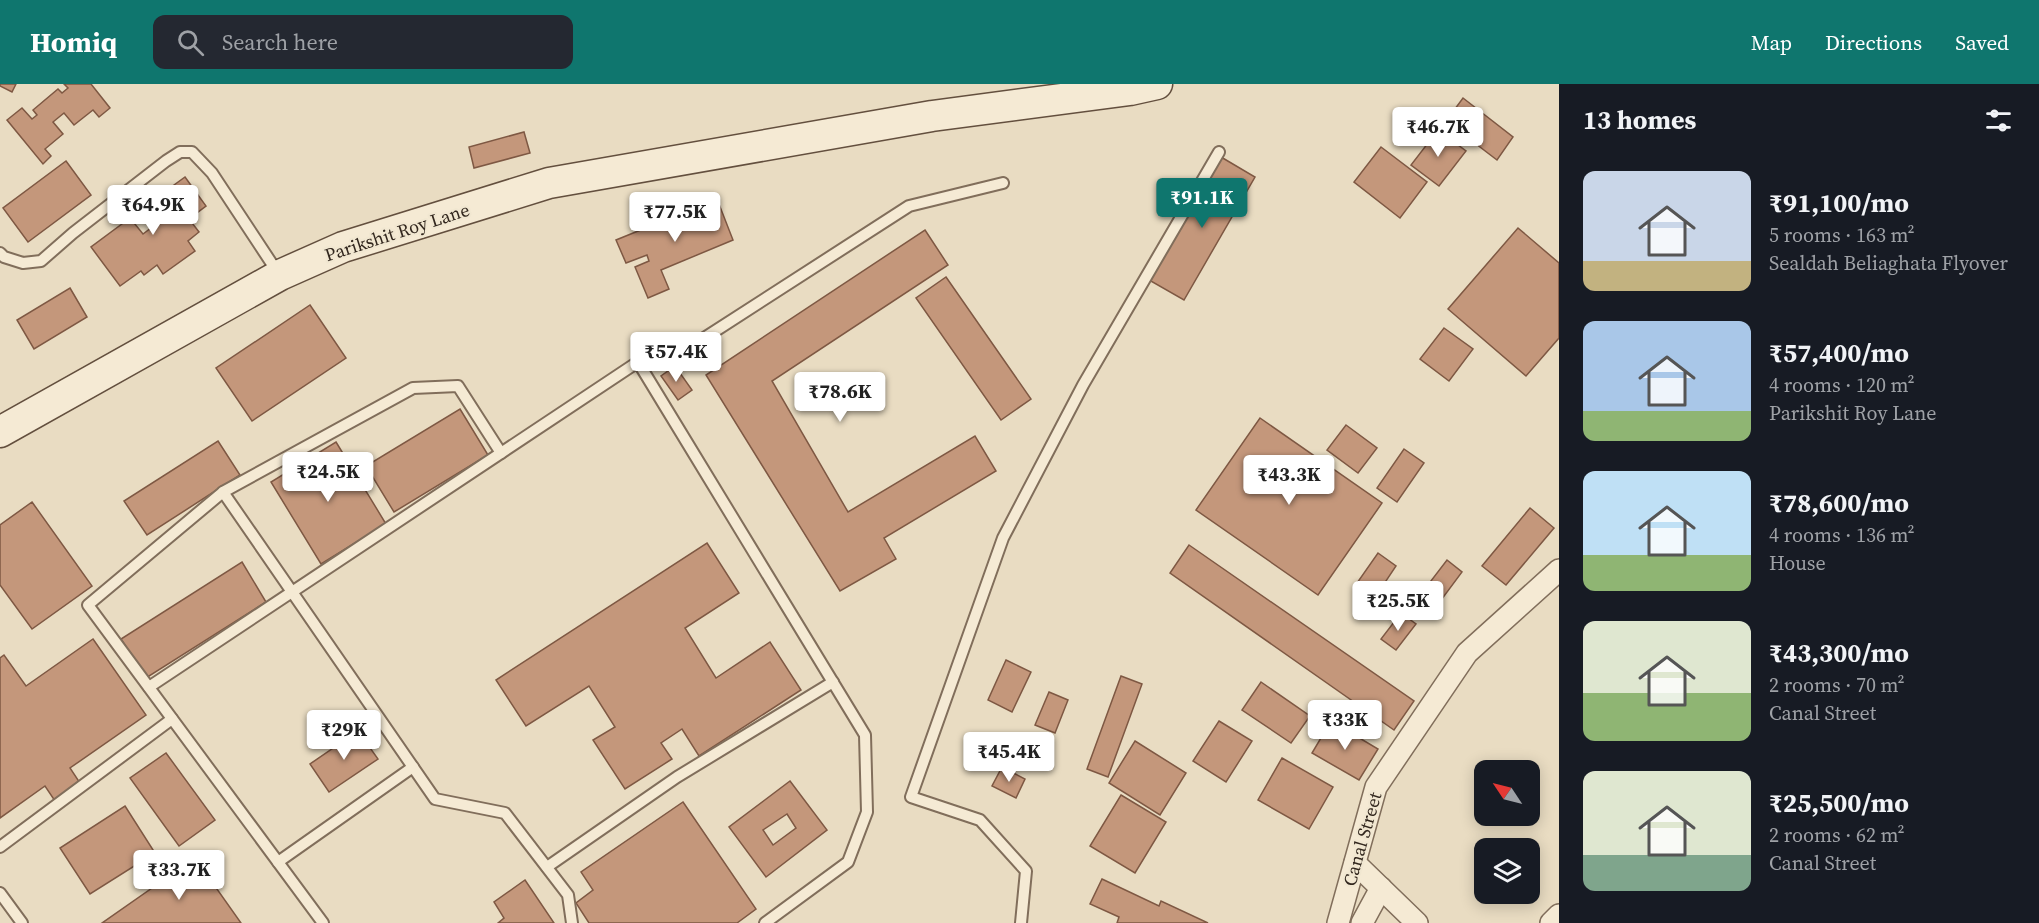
<!DOCTYPE html>
<meta charset="utf-8">
<style>
:root{--surface:#171b24;--page:#242831;--text:#f1f3f6;--muted:#9ea1a6;--accent:#0f766e}
body{margin:0;font-family:"Source Serif 4",serif;background:var(--page);color:var(--text);height:100vh;display:flex;flex-direction:column;font-size:22px;white-space:nowrap}
*{box-sizing:border-box;margin:0}
p{font-size:20px;color:var(--muted)}
.icon{flex:none;width:33px;height:33px;fill:none;stroke:currentColor;stroke-width:2;stroke-linecap:round;stroke-linejoin:round}
.map{position:relative;flex:1;overflow:hidden}
.drawer{display:flex;flex-direction:column;background:var(--surface);width:480px}
.drawer>*{flex:none}
.needle{width:39px;rotate:305deg}
.tools{position:absolute;left:1474px;top:676px;display:grid;gap:12px}
.tools a{display:grid;place-items:center;width:66px;height:66px;border-radius:12px;background:var(--surface);box-shadow:0 3px 15px #0003;font-size:30px}
.price{position:absolute;translate:-50% -51px;padding:0 14px;border-radius:6px;background:#fff;color:#222;font-size:20px;line-height:39px;filter:drop-shadow(0 2px 3px #0008)}
.price::after{content:'';position:absolute;left:50%;top:36px;width:18px;height:14px;margin-left:-9px;background:inherit;clip-path:polygon(0 0,100% 0,50% 100%)}
.price.current{background:var(--accent);color:#fff}
ul{padding:0;list-style:none}
li{display:flex;align-items:center;gap:18px;height:150px;padding:0 24px}
li span{display:grid;place-items:center;flex:none;width:168px;height:120px;border-radius:12px;color:#555}
li>.icon{margin-inline-start:auto}
span .icon{width:72px;height:72px;fill:#fffc;stroke-width:1}
li b{font-size:26px}
h2{display:flex;justify-content:space-between;align-items:center;height:72px;padding:0 24px;font-size:26px}
header{display:flex;align-items:center;gap:36px;box-sizing:border-box;height:84px;padding:0 30px;background:var(--accent);color:#fff}
header strong{font-size:28px}
nav{display:flex;gap:33px;margin-inline-start:auto;font-size:21px}
.search{width:420px;height:54px;background:var(--page);display:flex;align-items:center;gap:15px;box-sizing:border-box;padding:0 21px;border-radius:12px;color:var(--muted);font-size:22px}
main{display:flex;flex:1;min-height:0}
.map>svg:first-child{display:block}
.building{fill:#c4977b;stroke:#7e5843;stroke-width:1.5;fill-rule:evenodd}
.lines{fill:none;stroke-linecap:round;stroke-linejoin:round}
.lane-casing{stroke:#816e5b;stroke-width:14}
.street-casing{stroke:#816e5b;stroke-width:24}
.secondary-casing{stroke:#634f3e;stroke-width:33}
.lane{stroke:#f5ead4;stroke-width:10}
.street{stroke:#f5ead4;stroke-width:21}
.secondary{stroke:#f5ead4;stroke-width:30}
.labels{text-anchor:middle;dominant-baseline:central;stroke-width:4.5;stroke-linejoin:round;paint-order:stroke}
.street-label{font-size:18px;fill:#32271e;stroke:#f1e7d1}
</style>
<header>
<strong>Homiq</strong>
<div class="search"><svg class="icon" aria-label="search" viewBox="0 0 24 24"><circle cx="10" cy="10" r="6"/><path d="M15 15l6 6"/></svg>Search here</div>
<nav><a>Map</a><a>Directions</a><a>Saved</a></nav>
</header>
<main>
<div class="map">
<svg width="1559" height="839" viewBox="0 0 1559 839">
<rect width="100%" height="100%" fill="#e9dcc2"/>
<g class="building">
<path d="M0 0H16L12 8 0 2Z"/>
<path d="M64 0H91L110 24 99 33 93 26 74 41 64 29 53 38 63 50 45 65 51 72 43 80 7 36 22 24 32 35 37 31 33 26 58 5 62 9 68 4Z"/>
<path d="M1463 14 1513 53 1497 76 1446 37Z"/>
<path d="M1438 46 1466 67 1439 102 1411 81Z"/>
<path d="M524 48 530 69 474 84 469 63Z"/>
<path d="M1381 63 1427 98 1400 134 1354 98Z"/>
<path d="M1221 73 1255 93 1184 216 1149 196Z"/>
<path d="M66 77 91 111 28 158 3 124Z"/>
<path d="M185 93 206 122 189 135 199 148 188 157 195 167 163 190 157 181 144 191 141 187 120 202 91 163 130 134 143 150 156 140 144 123Z"/>
<path d="M717 115 733 156 661 186 669 205 648 214 635 183 649 177 647 171 626 179 616 156Z"/>
<path d="M1518 144 1559 179V254L1526 292 1448 225Z"/>
<path d="M925 146 948 181 772 297 848 428 975 352 996 387 884 454 896 475 840 507 706 291Z"/>
<path d="M946 193 1031 315 1001 336 916 214Z"/>
<path d="M70 204 87 233 34 265 17 236Z"/>
<path d="M310 221 346 274 252 337 216 284Z"/>
<path d="M1444 244 1473 265 1449 297 1420 275Z"/>
<path d="M675 282 692 306 678 316 661 292Z"/>
<path d="M460 325 488 371 394 428 366 382Z"/>
<path d="M1260 334 1382 419 1318 511 1196 426Z"/>
<path d="M1346 341 1377 364 1358 389 1327 366Z"/>
<path d="M218 357 240 391 147 451 124 417Z"/>
<path d="M336 358 386 440 321 480 271 398Z"/>
<path d="M1404 365 1424 379 1397 418 1377 404Z"/>
<path d="M32 418 92 502 32 545 0 501V441Z"/>
<path d="M1530 424 1554 444 1506 501 1482 482Z"/>
<path d="M707 459 739 509 685 544 716 594 770 558 801 606 699 672 682 645 661 659 672 675 625 705 593 656 615 643 589 602 526 642 496 596Z"/>
<path d="M1189 461 1414 617 1394 646 1170 489Z"/>
<path d="M1378 469 1396 482 1376 512 1357 499Z"/>
<path d="M1447 476 1462 488 1430 531 1414 519Z"/>
<path d="M242 478 266 518 146 594 121 555Z"/>
<path d="M1401 529 1416 540 1396 566 1381 555Z"/>
<path d="M93 555 146 631 70 684 80 699 55 717 45 702 0 734V574L4 571 26 602Z"/>
<path d="M1006 576 1031 588 1012 628 988 616Z"/>
<path d="M1121 592 1142 600 1108 693 1087 685Z"/>
<path d="M1261 598 1310 632 1291 659 1242 626Z"/>
<path d="M1049 608 1068 616 1055 649 1035 641Z"/>
<path d="M1219 637 1252 657 1226 698 1193 677Z"/>
<path d="M1331 637 1378 665 1359 696 1312 669Z"/>
<path d="M358 647 378 675 329 708 310 680Z"/>
<path d="M1135 657 1186 689 1160 731 1109 699Z"/>
<path d="M166 669 215 736 179 762 130 694Z"/>
<path d="M1282 674 1333 703 1309 745 1258 716Z"/>
<path d="M1002 683 1025 695 1016 714 992 702Z"/>
<path d="M790 697 827 746 766 793 729 743ZM787 730 796 744 773 761 763 746Z"/>
<path d="M1121 711 1166 738 1135 789 1090 762Z"/>
<path d="M683 718 756 825 737 839H589L576 819 593 806 581 788Z"/>
<path d="M125 722 155 769 90 810 60 764Z"/>
<path d="M195 774 241 839H102Z"/>
<path d="M1102 795 1159 822 1161 817 1208 839H1117L1119 833 1090 820Z"/>
<path d="M525 796 554 839H498L504 834 494 818Z"/>
</g>
<g class="lines">
<defs>
<g id="lane">
<path d="M0 169 4 173 23 179 41 177 73 149 166 77 180 68H192L212 89 278 189"/>
<path d="M638 278 865 651 867 728 848 778 765 839"/>
<path d="M501 369 458 302 413 304 223 408 435 715 505 729 568 811 572 839"/>
<path d="M223 408 88 521 323 839"/>
<path d="M149 603 671 256 695 260 909 122 1003 99"/>
<path d="M0 763 172 635"/>
<path d="M278 778 413 683"/>
<path d="M547 783 677 693 833 598"/>
<path d="M0 809 22 839"/>
<path d="M1021 839 1026 787 980 736 911 713 1003 454 1083 301 1219 68"/>
</g>
<g id="street">
<path d="M1355 779 1417 839"/>
<path d="M1338 839 1376 703 1467 569 1559 486"/>
<path d="M1362 839 1381 804"/>
<path d="M1551 839 1559 831"/>
</g>
<path id="secondary" d="M0 348 280 191 343 163 549 99 932 32 1130 6 1157 0"/>
</defs>
<use href="#lane" class="lane-casing"/>
<use href="#street" class="street-casing"/>
<use href="#secondary" class="secondary-casing"/>
<use href="#lane" class="lane"/>
<use href="#street" class="street"/>
<use href="#secondary" class="secondary"/>
</g>
<g class="labels">
<g class="street-label">
<text transform="translate(397 148) rotate(-18)">Parikshit Roy Lane</text>
<text transform="translate(1362 755) rotate(-74)">Canal Street</text>
</g>
</g>
</svg>
<div class="tools">
<a><svg class="needle" viewBox="-14 -14 28 28"><path d="M0-13l5 13h-10z" fill="#e53935"/><path d="M0 13l5-13h-10z" fill="#9ea1a6"/></svg></a>
<a><svg class="icon" aria-label="layers" viewBox="0 0 24 24"><path d="M12 4l9 5-9 5-9-5zM3 14l9 5 9-5"/></svg></a>
</div>
<b class="price" style="left:1438px;top:74px">₹46.7K</b>
<b class="price current" style="left:1202px;top:145px">₹91.1K</b>
<b class="price" style="left:153px;top:152px">₹64.9K</b>
<b class="price" style="left:675px;top:159px">₹77.5K</b>
<b class="price" style="left:676px;top:299px">₹57.4K</b>
<b class="price" style="left:840px;top:339px">₹78.6K</b>
<b class="price" style="left:328px;top:419px">₹24.5K</b>
<b class="price" style="left:1289px;top:422px">₹43.3K</b>
<b class="price" style="left:1398px;top:548px">₹25.5K</b>
<b class="price" style="left:1345px;top:667px">₹33K</b>
<b class="price" style="left:344px;top:677px">₹29K</b>
<b class="price" style="left:1009px;top:699px">₹45.4K</b>
<b class="price" style="left:179px;top:817px">₹33.7K</b>
</div>
<section class="drawer">
<h2>13 homes<svg class="icon" aria-label="filters" viewBox="0 0 24 24"><path d="M4 7h16M4 17h16"/><circle cx="9" cy="7" r="2"/><circle cx="15" cy="17" r="2"/></svg></h2>
<ul>
<li><span style="background:linear-gradient(#c9d6e8 75%,#c2b280 0)"><svg class="icon" aria-label="home" viewBox="0 0 24 24"><path d="M3 11l9-7 9 7M6 9v11h12V9"/></svg></span><div><b>₹91,100/mo</b><p>5 rooms · 163 m²</p><p>Sealdah Beliaghata Flyover</p></div></li>
<li><span style="background:linear-gradient(#a9c7e8 75%,#8fb573 0)"><svg class="icon" aria-label="home" viewBox="0 0 24 24"><path d="M3 11l9-7 9 7M6 9v11h12V9"/></svg></span><div><b>₹57,400/mo</b><p>4 rooms · 120 m²</p><p>Parikshit Roy Lane</p></div></li>
<li><span style="background:linear-gradient(#bfe0f5 70%,#8fb573 0)"><svg class="icon" aria-label="home" viewBox="0 0 24 24"><path d="M3 11l9-7 9 7M6 9v11h12V9"/></svg></span><div><b>₹78,600/mo</b><p>4 rooms · 136 m²</p><p>House</p></div></li>
<li><span style="background:linear-gradient(#dfe7d0 60%,#8fb573 0)"><svg class="icon" aria-label="home" viewBox="0 0 24 24"><path d="M3 11l9-7 9 7M6 9v11h12V9"/></svg></span><div><b>₹43,300/mo</b><p>2 rooms · 70 m²</p><p>Canal Street</p></div></li>
<li><span style="background:linear-gradient(#dfe7d0 70%,#7fa58c 0)"><svg class="icon" aria-label="home" viewBox="0 0 24 24"><path d="M3 11l9-7 9 7M6 9v11h12V9"/></svg></span><div><b>₹25,500/mo</b><p>2 rooms · 62 m²</p><p>Canal Street</p></div></li>
</ul>
</section>
</main>
